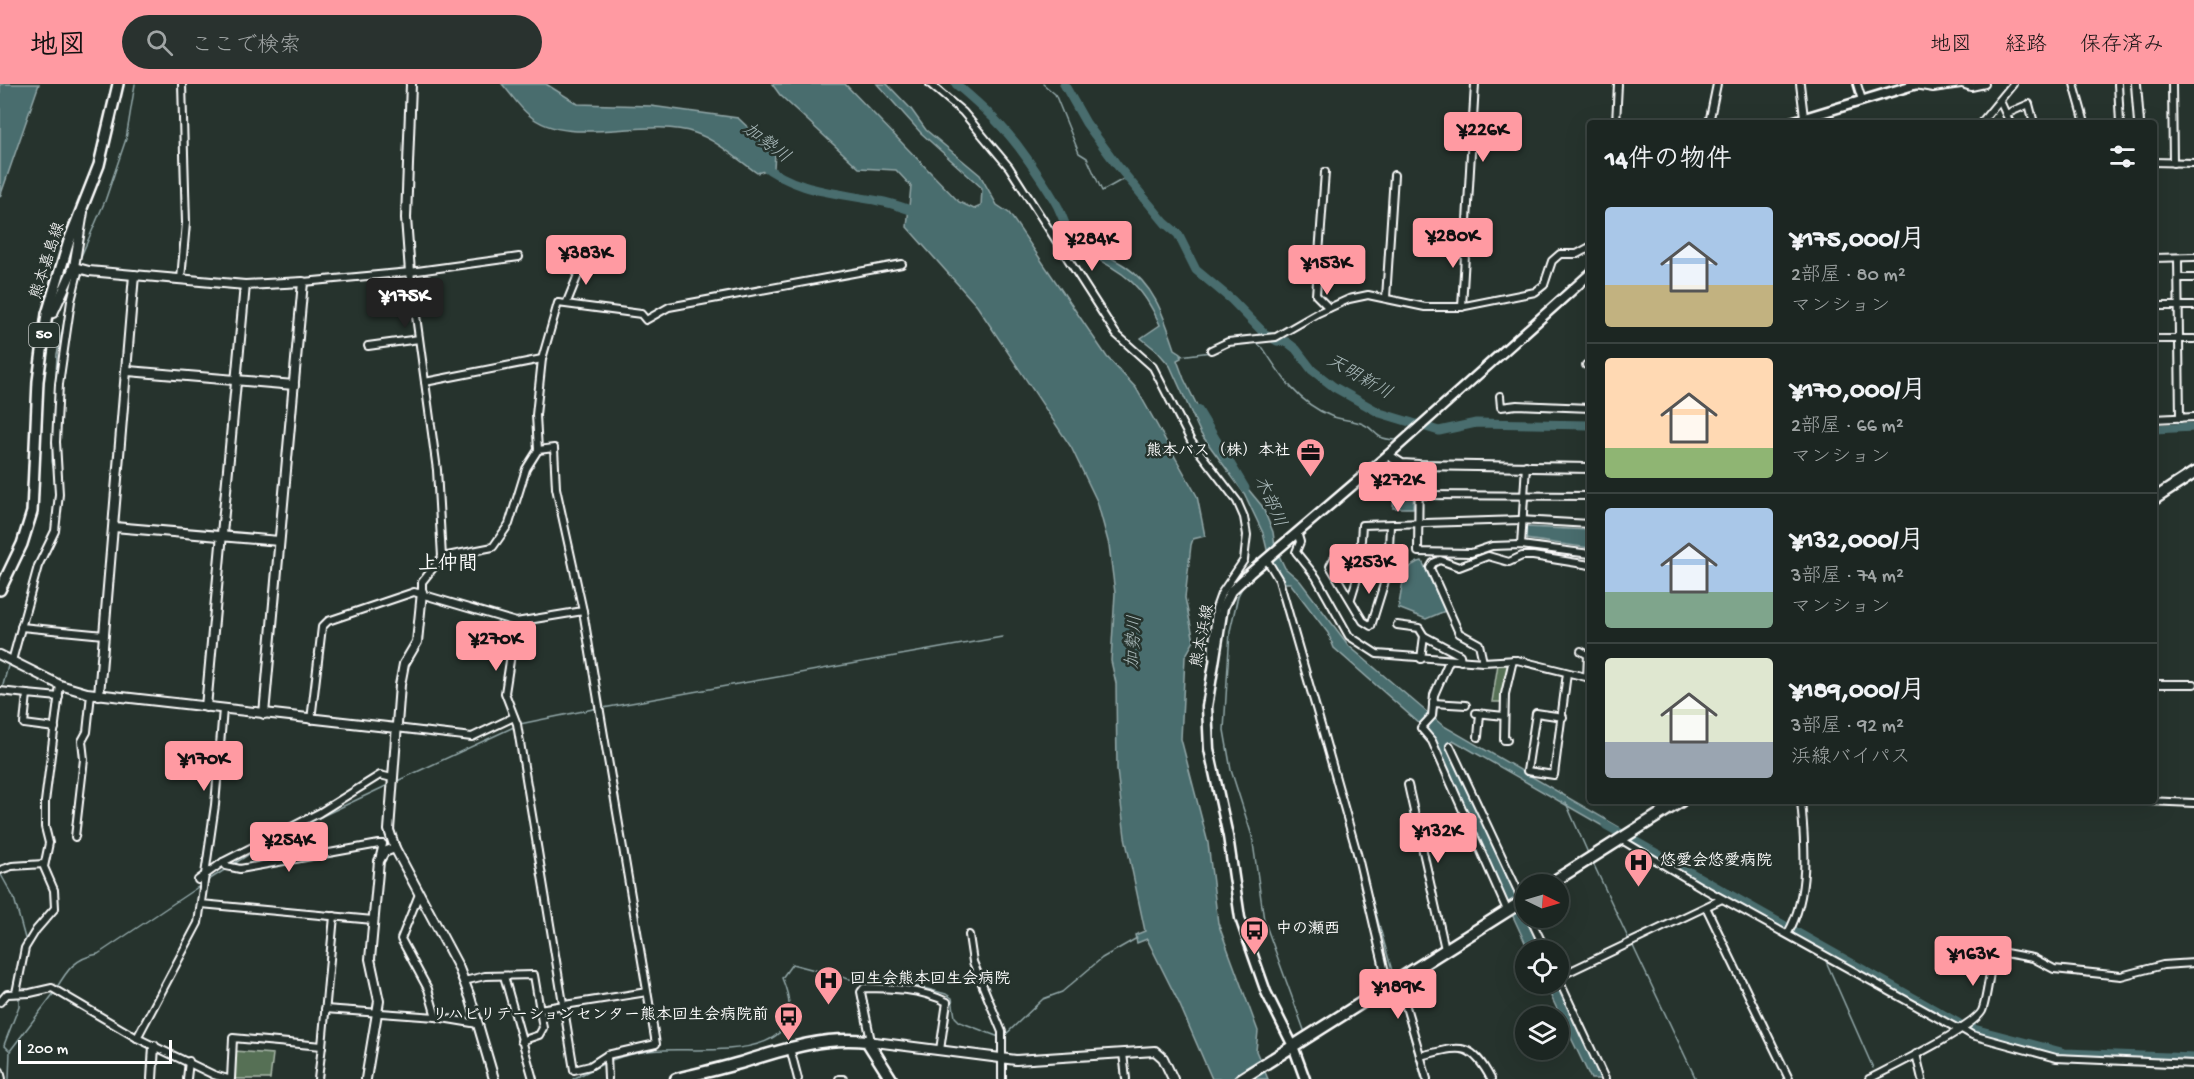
<!DOCTYPE html>
<html lang="ja">
<meta charset="utf-8">
<style>
:root{--surface:#1c2622;--page:#29322f;--text:#f1f3f6;--muted:#a0a5a5;--line:#3a4340;--accent:#ff9aa2}
body{margin:0;font-family:"Gochi Hand","Klee One",sans-serif;background:var(--page);color:var(--text);height:100vh;display:flex;flex-direction:column;font-size:22px;white-space:nowrap}
*{box-sizing:border-box;margin:0}
p{font-size:20px;color:var(--muted)}
.icon{flex:none;width:33px;height:33px;fill:none;stroke:currentColor;stroke-width:2;stroke-linecap:round;stroke-linejoin:round}
.map{position:relative;flex:1;overflow:hidden}
.side{position:absolute;left:1587px;top:36px;width:570px;height:684px;display:flex;flex-direction:column;background:var(--surface);border-radius:6px;box-shadow:0 6px 24px #0002,0 0 0 2px var(--line)}
.side>*{flex:none}
.needle{width:39px;rotate:95deg}
.buttons{position:absolute;left:1515px;top:790px;display:grid;gap:12px}
.buttons a{display:grid;place-items:center;width:54px;height:54px;border-radius:50%;background:var(--surface);box-shadow:0 6px 24px #0002,0 0 0 2px var(--line);font-size:30px}
.scale{position:absolute;left:18px;bottom:15px;width:154px;box-sizing:border-box;padding-left:6px;border:3px solid #fff;border-top:0;font-size:16px;line-height:21px;white-space:nowrap;color:#fff;-webkit-text-stroke:4px #26332d;paint-order:stroke}
.price{position:absolute;translate:-50% -51px;padding:0 14px;border-radius:6px;background:var(--accent);color:#111;font-size:20px;line-height:39px;filter:drop-shadow(0 2px 3px #0008)}
.price::after{content:'';position:absolute;left:50%;top:36px;width:18px;height:14px;margin-left:-9px;background:inherit;clip-path:polygon(0 0,100% 0,50% 100%)}
.price.current{background:#222;color:#fff}
ul{padding:0;list-style:none}
li{display:flex;align-items:center;gap:18px;height:150px;padding:0 18px}
li+li{border-top:2px solid var(--line)}
li span{display:grid;place-items:center;flex:none;width:168px;height:120px;border-radius:6px;color:#555}
li>.icon{margin-inline-start:auto}
span .icon{width:72px;height:72px;fill:#fffc;stroke-width:1}
li b{font-size:26px}
h2{display:flex;justify-content:space-between;align-items:center;height:72px;padding:0 18px;font-size:26px}
header{display:flex;align-items:center;gap:36px;box-sizing:border-box;height:84px;padding:0 30px;background:var(--accent);color:#111}
header strong{font-size:28px}
nav{display:flex;gap:33px;margin-inline-start:auto;font-size:21px}
.search{width:420px;height:54px;background:var(--page);display:flex;align-items:center;gap:15px;box-sizing:border-box;padding:0 21px;border-radius:33px;color:var(--muted);font-size:22px}
.map>svg:first-child{display:block}
.green{fill:#567055;stroke:#aab8aa;stroke-width:1.5}
.water{fill:#496d6e;stroke:#92a7a8;stroke-width:1.5}
.lines{fill:none;stroke-linecap:round;stroke-linejoin:round}
.stream{stroke:#92a7a8;stroke-width:1.5}
.river{stroke:#496d6e;stroke-width:9}
.minor-casing{stroke:#fff;stroke-width:10}
.tertiary-casing{stroke:#fff;stroke-width:12}
.secondary-casing{stroke:#fff;stroke-width:13}
.primary-casing{stroke:#fff;stroke-width:14}
.trunk-casing{stroke:#fff;stroke-width:15}
.minor{stroke:#26332d;stroke-width:6}
.tertiary{stroke:#26332d;stroke-width:8}
.secondary{stroke:#26332d;stroke-width:8}
.primary{stroke:#26332d;stroke-width:9}
.trunk{stroke:#26332d;stroke-width:10}
.labels{text-anchor:middle;dominant-baseline:central;stroke-width:5;stroke-linejoin:round;paint-order:stroke}
.shield{fill:#26332d;stroke:#bec2c0;stroke-width:1.5}
.shield-label{font-size:15px;font-weight:bold;fill:#fff}
.street-label{font-size:16px;fill:#fff;stroke:#26332d}
.poi-label{font-size:16px;font-weight:bold;fill:#fff;stroke:#26332d;text-anchor:start}
.water-label{font-size:18px;font-style:italic;fill:#adbdbe;stroke:#26332d}
.quarter-label{font-size:20px;font-weight:bold;fill:#fff;stroke:#26332d}
</style>
<header>
<strong>地図</strong>
<div class="search"><svg class="icon" aria-label="search" viewBox="0 0 24 24"><circle cx="10" cy="10" r="6"/><path d="M15 15l6 6"/></svg>ここで検索</div>
<nav><a>地図</a><a>経路</a><a>保存済み</a></nav>
</header>
<div class="map">
<svg width="2194" height="995" viewBox="0 0 2194 995">
<rect width="100%" height="100%" fill="#26332d"/>
<filter id="ink" filterUnits="userSpaceOnUse"><feTurbulence type="fractalNoise" baseFrequency=".0167" numOctaves="2"/><feDisplacementMap in="SourceGraphic" scale="12" xChannelSelector="R" yChannelSelector="G"/><feConvolveMatrix kernelMatrix="1 2 1 2 8 2 1 2 1" color-interpolation-filters="sRGB"/></filter>
<g filter="url(#ink)">
<g class="green">
<path d="M1509 579 1503 611 1504 618H1492L1498 580Z"/>
<path d="M234 967 273 970 270 995H234Z"/>
</g>
<g class="water">
<path d="M0 0H39L0 113Z"/>
<path d="M502 0H546L578 20 651 22 738 34 775 69 774 84 757 89C740 77 715 55 695 49 646 32 567 65 529 31 519 23 511 10 502 0Z"/>
<path d="M772 0H845L959 118 974 125 981 122 982 104 921 49 877 0H887L911 25 926 46 980 91 997 121 1009 129 1107 273 1136 304 1197 412 1205 452 1193 455 1191 461 1185 514 1194 557 1185 573 1181 655 1208 759 1218 839 1258 947 1256 967 1268 995H1212L1179 919 1147 855 1137 859 1135 851 1145 847 1125 753 1117 686 1116 599 1111 577 1115 509 1109 461 1097 417 1071 363 977 222 907 143 911 102 896 86 859 84 780 11Z"/>
<path d="M1083 158C1096 167 1111 173 1125 182 1155 202 1164 233 1175 265L1181 269V274L1177 276 1184 295 1224 376 1262 422 1273 448 1275 463 1285 484 1300 497 1349 562 1442 641 1619 743 1613 748 1453 656 1447 662 1541 867H1529L1432 657 1420 640 1334 564 1328 549 1290 499H1282L1270 478 1263 449 1244 409 1201 350 1170 282 1157 267 1141 254 1160 241C1139 193 1119 187 1076 164Z"/>
<path d="M1395 401H1414L1413 424H1393Z"/>
<path d="M1526 443 1590 446V464L1525 455Z"/>
<path d="M1422 477 1445 527 1426 535 1398 524C1403 506 1400 481 1422 477Z"/>
<path d="M1545 900H1557L1601 995H1591Z"/>
</g>
<g class="lines">
<g class="stream">
<path d="M1043 0 1055 10 1079 69 1087 74 1102 107 1127 93"/>
<path d="M79 177 105 117 126 55 135 0"/>
<path d="M69 214 71 198"/>
<path d="M1255 258 1263 264C1281 292 1298 319 1331 332 1341 336 1354 336 1363 340 1379 347 1371 354 1395 356"/>
<path d="M1180 272 1211 268"/>
<path d="M55 392 52 377 57 270 67 225"/>
<path d="M55 422 56 403"/>
<path d="M1244 500 1238 512 1230 547 1224 646 1231 686 1252 752 1264 836 1304 946"/>
<path d="M1301 561 1394 894"/>
<path d="M10 573 36 478 42 466"/>
<path d="M2 605 9 578"/>
<path d="M603 624 1002 553"/>
<path d="M520 640 598 624"/>
<path d="M395 698 516 642"/>
<path d="M1566 719 1588 769"/>
<path d="M276 754 388 701"/>
<path d="M1593 779 1629 856"/>
<path d="M232 781 264 761"/>
<path d="M0 789 14 814 26 858"/>
<path d="M207 797 226 785"/>
<path d="M1818 859 1821 865"/>
<path d="M1632 860 1696 995"/>
<path d="M1825 875 1873 984"/>
<path d="M25 879 28 863"/>
<path d="M1396 901 1422 995"/>
<path d="M56 905C67 886 75 874 98 870L201 801"/>
<path d="M1003 953 1043 915 1062 908 1102 874 1137 854"/>
<path d="M9 966 4 961 19 922V913"/>
<path d="M609 977C625 971 645 966 663 966 711 964 818 979 782 894L792 880 849 895 905 899 946 910 952 914 955 933 960 938 999 953"/>
<path d="M9 995 10 967 54 909"/>
<path d="M573 995 605 979"/>
</g>
<g class="river">
<path d="M956 0C982 22 1006 44 1026 73 1037 89 1049 106 1058 123 1068 144 1066 153 1089 166"/>
<path d="M1064 0 1086 39 1117 81 1165 139 1178 150 1196 186 1232 216 1264 249 1277 257 1287 258 1296 265 1312 286 1334 303 1380 329 1439 347 1476 339 1590 341"/>
<path d="M760 79C798 109 834 108 879 117 893 119 906 125 919 129"/>
<path d="M1198 326 1245 404"/>
<path d="M2154 345 2194 343"/>
<path d="M1606 741 1958 939"/>
<path d="M1970 944 2065 969 2194 974"/>
</g>
<defs>
<g id="minor">
<path d="M930 0 963 28 1009 83 1116 250 1153 283 1191 357 1237 417 1244 433 1247 451 1244 476 1221 510 1216 524 1212 572"/>
<path d="M1800 0 1804 33"/>
<path d="M1857 0 1862 16"/>
<path d="M1962 0 1971 3 1985 0"/>
<path d="M2074 0 2085 39"/>
<path d="M2118 0 2120 39"/>
<path d="M2172 0 2173 79"/>
<path d="M1915 1 1933 4 1961 0"/>
<path d="M2000 17 2010 39"/>
<path d="M2006 30 2029 20 2034 39"/>
<path d="M1616 39 1618 0"/>
<path d="M1709 39 1717 0"/>
<path d="M1981 39 2013 0"/>
<path d="M2154 78 2194 79"/>
<path d="M1325 88 1316 211 1329 224"/>
<path d="M2154 174 2194 173"/>
<path d="M2178 175 2180 334"/>
<path d="M410 188 437 386 442 473 422 498V508"/>
<path d="M2179 194H2194"/>
<path d="M181 195 186 139 182 0"/>
<path d="M303 198 410 188 519 173"/>
<path d="M1386 214 1394 91"/>
<path d="M567 218 584 176"/>
<path d="M2154 222H2194"/>
<path d="M1462 223 1475 0"/>
<path d="M2154 255H2194"/>
<path d="M368 262 419 255"/>
<path d="M1211 266 1228 258 1276 253 1318 229 1349 215 1368 211 1425 223H1460L1535 208 1544 201 1552 177 1560 170H1577L1590 163"/>
<path d="M1586 281H1590"/>
<path d="M425 298 542 275"/>
<path d="M1500 312 1501 323 1517 321 1590 324"/>
<path d="M2154 335 2194 333"/>
<path d="M1419 381 1418 468 1471 469 1492 462 1521 461 1590 470"/>
<path d="M1419 411 1590 412"/>
<path d="M1297 448 1300 458 1296 468 1316 493 1349 552 1377 570 1483 578 1517 576 1590 594"/>
<path d="M1521 461 1526 381"/>
<path d="M1361 464 1339 466 1330 482 1363 537 1371 542 1388 487 1390 441"/>
<path d="M442 473 493 463 509 440 526 385 538 366 536 331 542 275 558 219 641 230 646 236 669 223 902 180"/>
<path d="M1267 476 1279 496 1318 631 1357 769 1388 901"/>
<path d="M1351 514 1359 488 1362 441 1520 436 1590 440"/>
<path d="M516 538 505 609 517 640 574 986 590 982 607 971 656 960 583 527 556 404 554 364 538 366"/>
<path d="M1397 541 1419 544 1424 552"/>
<path d="M21 543 104 551"/>
<path d="M1581 567 1588 571 1587 593"/>
<path d="M1421 575 1424 552 1460 571 1461 577"/>
<path d="M12 577 38 482 55 447 59 410 56 358 59 300 71 217 79 184"/>
<path d="M1449 577 1434 611 1432 632 1421 644 1432 657 1507 826"/>
<path d="M1483 578 1479 560 1459 549 1430 484 1433 479 1440 476 1459 483 1488 472 1509 478 1522 472H1533L1590 481"/>
<path d="M2154 600H2194"/>
<path d="M0 607 27 610"/>
<path d="M1433 619 1466 621"/>
<path d="M1476 629 1504 632"/>
<path d="M1563 633 1536 629 1527 687 1554 691 1567 589"/>
<path d="M311 636 322 543 328 537 414 508 516 538 583 527"/>
<path d="M55 644 24 640 27 610 59 613"/>
<path d="M396 644 472 653 514 633"/>
<path d="M1478 653 1480 630"/>
<path d="M1507 656H1504L1505 610 1513 576"/>
<path d="M1450 662 1526 824"/>
<path d="M1408 701 1445 865"/>
<path d="M2147 717 2194 719"/>
<path d="M75 753 84 675 82 657 87 648 91 610"/>
<path d="M1620 755 1701 803 1958 945"/>
<path d="M223 778 226 782 240 785 379 760H383L380 772"/>
<path d="M0 786 12 782 44 780"/>
<path d="M198 796 223 778 319 729 380 691 392 694"/>
<path d="M419 810 401 855 428 905 436 933"/>
<path d="M201 820 373 836"/>
<path d="M1706 823 1789 995"/>
<path d="M1530 834 1546 867"/>
<path d="M1788 849C1810 810 1805 760 1801 717"/>
<path d="M969 851 973 878 1002 948V995"/>
<path d="M504 892 533 995"/>
<path d="M1558 893 1722 815"/>
<path d="M1558 894 1605 995"/>
<path d="M1398 895 1427 995"/>
<path d="M464 897 485 892 534 891 543 944 539 951 521 957"/>
<path d="M16 909 25 864 36 846 55 824 54 806 44 783 49 759 45 743V718L60 601"/>
<path d="M0 918 7 910 30 909 52 904 137 954 214 991 228 995"/>
<path d="M325 925 436 933 478 940"/>
<path d="M539 925 647 908"/>
<path d="M1960 944 1972 951 2056 974 2194 980"/>
<path d="M137 954 198 839 215 721 223 625"/>
<path d="M871 957 861 908 864 904C892 904 922 905 947 918L940 966"/>
<path d="M322 962 334 832"/>
<path d="M790 964 798 995"/>
<path d="M1123 969 1126 995"/>
<path d="M1916 970 1922 995"/>
<path d="M607 971 608 995"/>
<path d="M1420 972C1459 963 1470 955 1491 995"/>
<path d="M0 987 2 995"/>
<path d="M187 995 189 977"/>
<path d="M231 995 233 954 322 962 318 995"/>
<path d="M839 995H843"/>
<path d="M1869 995C1890 984 1973 944 1982 927 1987 916 1990 883 1994 867L2033 874 2054 885 2121 892 2163 881 2194 879"/>
</g>
<g id="tertiary">
<path d="M2136 0 2139 39"/>
<path d="M74 183 89 187 245 201 303 198 264 630"/>
<path d="M410 188 406 134 411 0"/>
<path d="M47 230 53 229 74 183 83 128"/>
<path d="M128 287 294 301"/>
<path d="M1388 371 1402 380 1419 381 1590 384"/>
<path d="M114 443 279 457"/>
<path d="M422 508 417 558 404 580 400 601 389 746 395 764 458 882 470 913 494 995"/>
<path d="M0 571 60 601 87 609 396 644"/>
<path d="M99 611 134 191"/>
<path d="M206 623 245 201"/>
<path d="M867 957 1016 976 1155 967 1163 974 1173 995"/>
<path d="M152 995 154 962"/>
<path d="M366 995 379 917 370 875 379 777 384 768 395 764"/>
</g>
<g id="secondary">
<path d="M1788 39 1917 0"/>
<path d="M1305 995 1293 962 1266 908 1240 834 1228 752 1209 665 1207 623 1223 523 1231 507 1250 489 1388 371 1590 190"/>
</g>
<path id="primary" d="M0 506 22 460 32 428 38 297 47 230 69 157 99 81 118 0"/>
<g id="trunk">
<path d="M2154 415 2194 389"/>
<path d="M1548 801 1681 717"/>
<path d="M676 995C697 990 719 985 740 979 782 966 822 952 867 957L891 995"/>
<path d="M1241 995 1526 815"/>
</g>
</defs>
<use href="#minor" class="minor-casing"/>
<use href="#tertiary" class="tertiary-casing"/>
<use href="#secondary" class="secondary-casing"/>
<use href="#primary" class="primary-casing"/>
<use href="#trunk" class="trunk-casing"/>
<use href="#minor" class="minor"/>
<use href="#tertiary" class="tertiary"/>
<use href="#secondary" class="secondary"/>
<use href="#primary" class="primary"/>
<use href="#trunk" class="trunk"/>
</g>
</g>
<defs>
<symbol id="office-pin" viewBox="-11 -11 22 30"><path d="M0 17L-7.5 6A9.5 9.5 0 1 1 7.5 6Z" fill="#ff9aa2" stroke="#26332d"/><path d="M-6-3h4V-5.5h4V-3h4V5H-6ZM-1-4.5V-3h2v-1.5ZM-6 0V1H6V0Z" fill="#111"/></symbol>
<symbol id="hospital-pin" viewBox="-11 -11 22 30"><path d="M0 17L-7.5 6A9.5 9.5 0 1 1 7.5 6Z" fill="#ff9aa2" stroke="#26332d"/><path d="M-5-5h3v3.5h4V-5h3V5h-3V1.5h-4V5h-3Z" fill="#111"/></symbol>
<symbol id="bus-pin" viewBox="-11 -11 22 30"><path d="M0 17L-7.5 6A9.5 9.5 0 1 1 7.5 6Z" fill="#ff9aa2" stroke="#26332d"/><path d="M-5-6H5V4H4V6H2V4H-2V6H-4V4H-5ZM-3.5-4V0h7V-4ZM-3.5 1.2v1.5H-2V1.2ZM2 1.2v1.5H3.5V1.2Z" fill="#111"/></symbol>
</defs>
<g fill-rule="evenodd">
<use href="#office-pin" x="1294" y="352" width="33" height="45"/>
<use href="#hospital-pin" x="1622" y="762" width="33" height="45"/>
<use href="#bus-pin" x="1238" y="830" width="33" height="45"/>
<use href="#hospital-pin" x="812" y="880" width="33" height="45"/>
<use href="#bus-pin" x="772" y="916" width="33" height="45"/>
</g>
<g class="labels">
<rect class="shield" x="29" y="239" width="30" height="24" rx="4.5"/>
<g class="shield-label">
<text x="44" y="251">50</text>
</g>
<g class="street-label">
<text transform="translate(49 177) rotate(-72)">熊本嘉島線</text>
<text transform="translate(1204 552) rotate(-79)">熊本浜線</text>
</g>
<g class="poi-label">
<text x="1290" y="368" text-anchor="end">熊本バス（株）本社</text>
<text x="1660" y="778">悠愛会悠愛病院</text>
<text x="1276" y="846">中の瀬西</text>
<text x="850" y="896">回生会熊本回生会病院</text>
<text x="768" y="932" text-anchor="end">リハビリテーションセンター熊本回生会病院前</text>
</g>
<g class="water-label">
<text transform="translate(766 60) rotate(37)">加勢川</text>
<text transform="translate(1359 294) rotate(30)">天明新川</text>
<text transform="translate(1269 418) rotate(66)">木部川</text>
<text transform="translate(1135 558) rotate(-87)">加勢川</text>
</g>
<g class="quarter-label">
<text x="448" y="481">上仲間</text>
</g>
</g>
</svg>
<div class="buttons">
<a><svg class="needle" viewBox="-14 -14 28 28"><path d="M0-13l5 13h-10z" fill="#e53935"/><path d="M0 13l5-13h-10z" fill="#a0a5a5"/></svg></a>
<a><svg class="icon" aria-label="locate" viewBox="0 0 24 24"><circle cx="12" cy="12" r="6"/><path d="M12 2v4M12 18v4M2 12h4M18 12h4"/></svg></a>
<a><svg class="icon" aria-label="layers" viewBox="0 0 24 24"><path d="M12 4l9 5-9 5-9-5zM3 14l9 5 9-5"/></svg></a>
</div>
<div class="scale">200 m</div>
<b class="price" style="left:1483px;top:79px">¥226K</b>
<b class="price" style="left:1453px;top:185px">¥280K</b>
<b class="price" style="left:1092px;top:188px">¥284K</b>
<b class="price" style="left:586px;top:202px">¥383K</b>
<b class="price" style="left:1327px;top:212px">¥153K</b>
<b class="price current" style="left:405px;top:245px">¥175K</b>
<b class="price" style="left:1398px;top:429px">¥272K</b>
<b class="price" style="left:1369px;top:511px">¥253K</b>
<b class="price" style="left:496px;top:588px">¥270K</b>
<b class="price" style="left:204px;top:708px">¥170K</b>
<b class="price" style="left:1438px;top:780px">¥132K</b>
<b class="price" style="left:289px;top:789px">¥254K</b>
<b class="price" style="left:1973px;top:903px">¥163K</b>
<b class="price" style="left:1398px;top:936px">¥189K</b>
<section class="side">
<h2>14件の物件<svg class="icon" aria-label="filters" viewBox="0 0 24 24"><path d="M4 7h16M4 17h16"/><circle cx="9" cy="7" r="2"/><circle cx="15" cy="17" r="2"/></svg></h2>
<ul>
<li><span style="background:linear-gradient(#a9c7e8 65%,#c2b280 0)"><svg class="icon" aria-label="home" viewBox="0 0 24 24"><path d="M3 11l9-7 9 7M6 9v11h12V9"/></svg></span><div><b>¥175,000/月</b><p>2部屋 · 80 m²</p><p>マンション</p></div></li>
<li><span style="background:linear-gradient(#ffd9b3 75%,#8fb573 0)"><svg class="icon" aria-label="home" viewBox="0 0 24 24"><path d="M3 11l9-7 9 7M6 9v11h12V9"/></svg></span><div><b>¥170,000/月</b><p>2部屋 · 66 m²</p><p>マンション</p></div></li>
<li><span style="background:linear-gradient(#a9c7e8 70%,#7fa58c 0)"><svg class="icon" aria-label="home" viewBox="0 0 24 24"><path d="M3 11l9-7 9 7M6 9v11h12V9"/></svg></span><div><b>¥132,000/月</b><p>3部屋 · 74 m²</p><p>マンション</p></div></li>
<li><span style="background:linear-gradient(#dfe7d0 70%,#9aa5b1 0)"><svg class="icon" aria-label="home" viewBox="0 0 24 24"><path d="M3 11l9-7 9 7M6 9v11h12V9"/></svg></span><div><b>¥189,000/月</b><p>3部屋 · 92 m²</p><p>浜線バイパス</p></div></li>
</ul>
</section>
</div>
